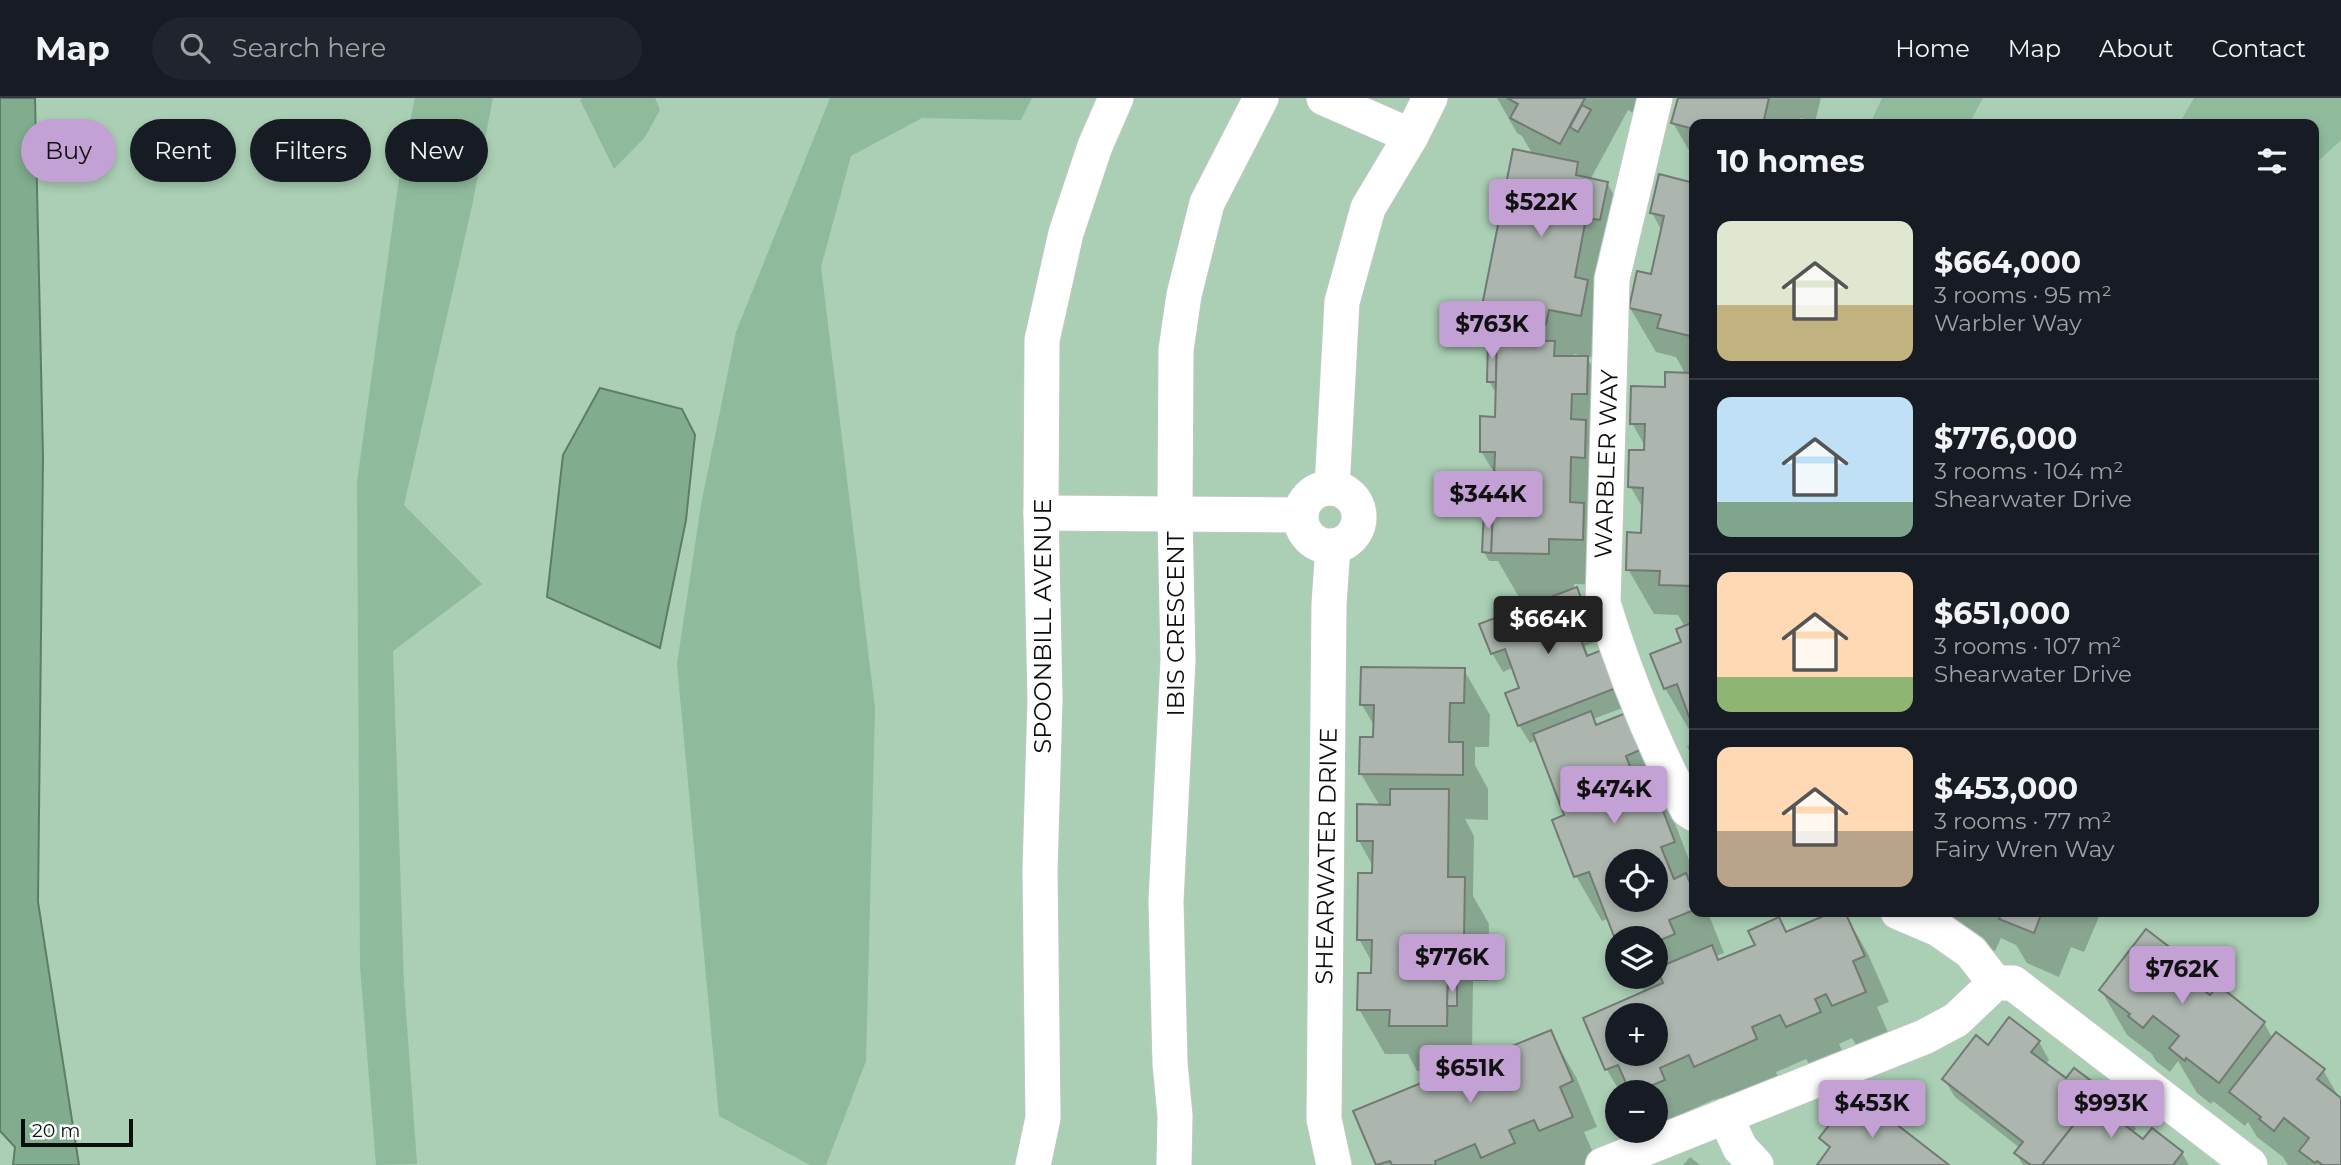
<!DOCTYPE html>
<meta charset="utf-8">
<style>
:root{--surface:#171b24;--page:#20242c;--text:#f1f3f6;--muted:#9ea1a6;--line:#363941;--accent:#c3a1d5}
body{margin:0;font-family:Montserrat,sans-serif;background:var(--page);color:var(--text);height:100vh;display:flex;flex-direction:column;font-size:26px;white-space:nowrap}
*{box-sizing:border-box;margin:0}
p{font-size:23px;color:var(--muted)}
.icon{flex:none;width:38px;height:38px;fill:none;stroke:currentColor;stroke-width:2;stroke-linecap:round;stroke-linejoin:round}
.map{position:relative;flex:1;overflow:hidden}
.drawer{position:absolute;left:1689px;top:21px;width:630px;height:798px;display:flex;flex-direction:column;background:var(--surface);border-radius:14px;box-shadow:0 4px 10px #0003}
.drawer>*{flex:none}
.banner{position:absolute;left:21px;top:21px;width:665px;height:63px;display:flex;gap:14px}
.controls{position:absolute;left:1605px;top:751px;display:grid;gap:14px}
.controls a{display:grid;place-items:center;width:63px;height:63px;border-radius:50%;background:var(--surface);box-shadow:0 4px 10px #0003;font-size:35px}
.scale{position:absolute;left:21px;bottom:18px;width:112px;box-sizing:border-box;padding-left:7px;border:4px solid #0b0e0c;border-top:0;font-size:19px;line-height:24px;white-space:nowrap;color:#0b0e0c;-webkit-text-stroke:5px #fff;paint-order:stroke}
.price{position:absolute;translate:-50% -60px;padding:0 16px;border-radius:7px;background:var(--accent);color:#111;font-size:23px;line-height:46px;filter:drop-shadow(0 2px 4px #0008)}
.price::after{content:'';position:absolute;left:50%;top:42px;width:21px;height:16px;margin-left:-10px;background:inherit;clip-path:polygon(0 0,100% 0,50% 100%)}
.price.active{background:#222;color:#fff}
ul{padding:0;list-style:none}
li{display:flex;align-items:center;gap:21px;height:175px;padding:0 28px}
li+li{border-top:2px solid var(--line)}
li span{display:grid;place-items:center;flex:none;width:196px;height:140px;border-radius:14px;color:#555}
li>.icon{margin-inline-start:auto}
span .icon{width:84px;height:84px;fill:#fffc;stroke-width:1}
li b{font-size:30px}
h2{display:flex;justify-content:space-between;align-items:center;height:84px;padding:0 28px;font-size:30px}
.chip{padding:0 24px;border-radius:32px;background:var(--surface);box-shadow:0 4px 10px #0003;font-size:24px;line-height:63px}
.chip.active{background:var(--accent);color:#111}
header{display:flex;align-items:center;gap:42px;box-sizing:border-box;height:98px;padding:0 35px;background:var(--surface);border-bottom:2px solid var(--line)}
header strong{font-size:33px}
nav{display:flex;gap:38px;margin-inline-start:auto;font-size:24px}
.search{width:490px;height:63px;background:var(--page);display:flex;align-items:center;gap:18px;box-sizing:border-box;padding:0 24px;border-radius:38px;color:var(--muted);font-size:26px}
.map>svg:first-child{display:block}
.green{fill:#aacfb4;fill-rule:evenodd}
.forest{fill:#8fba9c}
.water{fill:#81ac8e;stroke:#5e7d67;stroke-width:2}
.shadow{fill:#0003;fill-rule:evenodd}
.building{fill:#acb5ae;stroke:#717a74;stroke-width:2;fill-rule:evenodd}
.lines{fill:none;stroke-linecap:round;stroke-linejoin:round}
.street-casing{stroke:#bfc9c1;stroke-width:37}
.street{stroke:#fff;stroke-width:35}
.labels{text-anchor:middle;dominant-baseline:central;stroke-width:7;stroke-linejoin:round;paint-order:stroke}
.street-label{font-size:24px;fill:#0b0e0c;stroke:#fff}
</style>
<header>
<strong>Map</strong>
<div class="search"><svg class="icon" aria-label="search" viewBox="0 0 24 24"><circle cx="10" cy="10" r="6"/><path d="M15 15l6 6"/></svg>Search here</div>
<nav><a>Home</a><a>Map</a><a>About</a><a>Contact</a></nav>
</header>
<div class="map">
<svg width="2341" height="1067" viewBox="0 0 2341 1067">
<rect width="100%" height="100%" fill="#ebf5ed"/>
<path class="green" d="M0 0H2341V1067H0ZM1694 26H2314V814H1694ZM1617 763H1656V802H1617ZM1617 840H1656V878H1617ZM1617 917H1656V956H1617ZM1617 994H1656V1032H1617Z"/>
<g class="forest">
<path d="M415 0H493L472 108 404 407 482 486 393 553 404 886 417 1066 376 1067 360 868 357 384 401 66Z"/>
<path d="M583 0H655L660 12 645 39 614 71 580 2Z"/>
<path d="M830 0H1032L1021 22 922 20 851 58 821 169 875 610 866 963 826 1067H810L719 1018 677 566 701 407 736 234Z"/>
<path d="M1882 0H1983L1969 26H1870Z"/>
<path d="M2194 0H2341V42L2314 67V26H2179Z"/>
</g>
<g class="water">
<path d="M0 0H35L43 359 38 804 79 1067H13L15 1049 0 1033Z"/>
<path d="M600 290 682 311 695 337 686 422 660 550 547 499 563 357Z"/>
</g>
<g class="shadow">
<path d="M1497 0H1651L1641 19 1628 12 1590 82 1607 85 1633 130 1606 262 1574 256 1573 260H1587L1613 305 1608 487 1574 486V492L1576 491 1586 509 1599 542 1585 548 1589 559 1601 554 1625 609 1593 621 1597 628 1625 617 1665 697 1659 699 1676 728 1694 775V814H1707L1711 822 1724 855 1716 858 1720 864 1837 814H1844L1868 856 1889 904 1877 909 1890 939 1859 952 1852 940 1839 946 1845 959 1813 973 1806 961 1776 974 1782 987 1722 1013 1715 1001 1684 1015 1689 1027 1656 1032V994H1620L1607 972 1585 921 1645 895 1636 878H1656V840L1617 842 1609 820 1602 823 1576 778 1554 723 1567 718 1537 642 1530 645 1519 627 1522 591 1514 569 1503 574 1492 555 1552 500 1519 499 1498 463H1489L1484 454 1494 414 1496 378 1481 353 1497 321 1498 292H1494L1489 283 1501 244 1483 213 1533 57 1522 38 1517 35ZM1617 763H1656V802H1617ZM1617 917H1656V956H1617Z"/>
<path d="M1679 0H1821L1815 24 1801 20 1799 26H1694V61L1673 25Z"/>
<path d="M1694 75V634L1691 635 1665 590 1684 545 1685 529 1678 517 1654 516 1628 471 1643 437 1644 412 1630 388 1646 354V350L1632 325 1666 291 1686 277 1676 259 1656 254 1630 210 1652 178 1662 133 1652 115 1692 86Z"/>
<path d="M1464 572 1490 617 1489 649H1475V667L1488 691V722L1465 721 1474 738 1473 798 1489 826 1488 883H1473L1472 953 1479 964 1550 934 1576 979 1597 1029 1584 1034 1597 1064 1591 1067H1378L1356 1014 1455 973H1417L1408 956H1385L1359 911 1373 877V866L1359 841 1374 770 1359 743 1380 708 1361 676 1375 641V629L1362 607Z"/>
<path d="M1694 645V665L1687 648Z"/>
<path d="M1926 814H2101L2084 854 2071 849 2059 879 2027 865 2016 847 2001 840 1995 853 1934 828Z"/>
<path d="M2193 869 2210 900 2264 925 2273 941 2323 972 2341 1003V1067H2288L2283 1059 2257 1039 2248 1024 2245 1028 2213 1003 2211 1006 2197 995 2178 963 2170 974 2156 963 2152 956 2127 937 2101 892Z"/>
<path d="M2039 944 2049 962 2045 967 2066 983 2125 1012 2136 1031 2132 1035 2143 1044 2182 1055 2189 1067H2023L2016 1055 2020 1050 1955 999 1944 981 1988 949Z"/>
<path d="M1690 1059 1700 1067H1683Z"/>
</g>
<g class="building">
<path d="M1507 0H1585L1560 46 1510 20 1518 6Z"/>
<path d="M1678 0H1769L1763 26H1694V31L1671 25Z"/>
<path d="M1582 7 1591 12 1578 34 1570 29Z"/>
<path d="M1513 51 1578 64 1576 77 1608 84 1600 122 1586 120 1575 179 1588 182 1581 218 1549 212 1546 226 1481 213Z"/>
<path d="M1694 70V239L1657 230 1661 217 1629 210 1637 173 1651 176 1664 118 1650 115 1659 76 1690 84Z"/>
<path d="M1488 242H1497L1496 284H1487Z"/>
<path d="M1497 242 1555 243 1554 258H1588L1587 296H1572L1571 321 1586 322 1585 360 1571 359 1570 404 1584 405 1583 442 1549 441V456L1491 455 1495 354H1480V318L1495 319Z"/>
<path d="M1665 274 1694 275V488L1659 487 1660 473 1626 472 1627 434 1641 435 1643 390 1628 389 1629 352H1644L1645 326H1630L1631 288 1665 289Z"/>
<path d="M1484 412H1493L1491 455 1482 454Z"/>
<path d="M1577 489 1590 524 1576 529 1587 558 1602 552 1616 590 1518 628 1505 595 1519 590 1505 551 1491 556 1479 526Z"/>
<path d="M1694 524V632L1677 586 1664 591 1650 556 1681 544 1676 531Z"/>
<path d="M1361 569 1465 570 1464 605H1450L1449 644H1463V677L1359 676 1360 639H1373L1374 607H1360Z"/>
<path d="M1591 613 1596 627 1626 615 1640 652 1626 658 1637 687 1651 682 1675 744 1661 749 1674 781 1686 775 1694 795V812L1669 822 1675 836 1656 844V840H1617V846L1589 774 1574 779 1552 722 1564 717 1533 636ZM1617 763H1656V802H1617Z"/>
<path d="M1390 691H1449L1448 779H1465L1464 839 1449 838 1447 928H1389L1390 912H1357L1358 875H1371L1372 842H1357L1358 775H1372L1373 743H1357V706L1390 707Z"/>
<path d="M1833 814H1845L1865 858 1853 863 1866 894 1832 908 1826 896 1815 901 1821 914 1786 929 1780 917 1752 929 1757 941 1694 969 1689 957 1660 970 1665 982 1636 994H1630L1618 967 1605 972 1583 920 1663 885 1657 870 1712 847 1718 862 1755 847 1748 833 1779 819 1786 834ZM1617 917H1656V956H1617Z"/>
<path d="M2002 814H2042L2034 835 1999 821Z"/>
<path d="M2146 831 2194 868 2186 878 2210 897 2218 887 2265 924 2219 985 2186 960 2185 963 2169 950 2179 938 2153 918 2143 930 2128 918 2130 916 2099 892Z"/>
<path d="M1448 883 1457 884V908H1447Z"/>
<path d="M2009 919 2040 943 2031 954 2066 980 2074 970 2102 991 2042 1067H2031L2014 1055 2023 1044 1942 981 1976 937 1988 947Z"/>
<path d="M1551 932 1573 983 1560 989 1573 1019 1539 1033 1534 1022 1509 1032 1515 1045 1481 1060 1475 1046 1435 1063 1436 1067H1392L1390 1063 1376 1067 1353 1013 1448 974 1443 961 1472 948 1478 962Z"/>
<path d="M2276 934 2325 971 2317 981 2341 1000V1067H2323L2317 1063 2315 1065 2299 1053 2309 1040 2284 1020 2274 1033 2259 1021 2261 1019 2229 994Z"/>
<path d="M2102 991 2127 1011 2118 1022 2143 1041 2152 1030 2183 1054 2173 1067H2042Z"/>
<path d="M1855 994 1949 1067H1817L1830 1049 1819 1040Z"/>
</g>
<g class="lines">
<defs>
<g id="street">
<path d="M1324 0 1411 38"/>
<path d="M1655 0 1612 181 1603 505C1625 576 1653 646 1688 712L1694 716"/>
<circle cx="1330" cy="419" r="29"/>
<path d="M1332 390 1342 204 1368 110 1411 38 1430 0"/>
<path d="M1041 415 1301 417"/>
<path d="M1333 448 1329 506 1324 1021 1334 1067"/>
<path d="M1898 814 1938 831 1971 854 1995 885"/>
<path d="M1995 885H2013L2250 1067"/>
<path d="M1725 1018 1740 1050 1756 1067"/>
<path d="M1033 1067 1043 1020 1040 773 1045 601 1041 415 1042 242 1066 135 1095 48 1116 0"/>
<path d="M1174 1067 1175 1018 1170 965 1166 803 1178 562 1175 417 1176 252 1184 197 1207 105 1261 0"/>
<path d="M1603 1067 1924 939 1956 922 1995 885"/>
</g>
</defs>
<use href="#street" class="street-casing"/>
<use href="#street" class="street"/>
</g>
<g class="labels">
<g class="street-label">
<text transform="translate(1606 366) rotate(-88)">WARBLER WAY</text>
<text transform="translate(1175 526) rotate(-90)">IBIS CRESCENT</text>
<text transform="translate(1042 528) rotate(-90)">SPOONBILL AVENUE</text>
<text transform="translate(1326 758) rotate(-89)">SHEARWATER DRIVE</text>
</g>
</g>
</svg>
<div class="controls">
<a><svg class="icon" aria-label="locate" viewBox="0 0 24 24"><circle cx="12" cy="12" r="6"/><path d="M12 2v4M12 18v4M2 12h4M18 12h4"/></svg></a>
<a><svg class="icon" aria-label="layers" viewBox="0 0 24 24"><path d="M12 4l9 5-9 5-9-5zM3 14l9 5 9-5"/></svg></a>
<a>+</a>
<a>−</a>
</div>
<div class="scale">20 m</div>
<b class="price" style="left:1541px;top:141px">$522K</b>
<b class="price" style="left:1492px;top:263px">$763K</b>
<b class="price" style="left:1488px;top:433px">$344K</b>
<b class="price active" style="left:1548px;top:558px">$664K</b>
<b class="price" style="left:1614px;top:728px">$474K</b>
<b class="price" style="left:1452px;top:896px">$776K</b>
<b class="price" style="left:2182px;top:908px">$762K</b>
<b class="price" style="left:1470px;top:1007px">$651K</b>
<b class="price" style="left:1872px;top:1042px">$453K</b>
<b class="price" style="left:2111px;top:1042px">$993K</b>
<div class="banner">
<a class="chip active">Buy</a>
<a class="chip">Rent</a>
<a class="chip">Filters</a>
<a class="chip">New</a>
</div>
<section class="drawer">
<h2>10 homes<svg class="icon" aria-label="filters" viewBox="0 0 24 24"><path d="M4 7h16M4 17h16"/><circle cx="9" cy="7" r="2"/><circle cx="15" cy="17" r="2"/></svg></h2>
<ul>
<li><span style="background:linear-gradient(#dfe7d0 60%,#c2b280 0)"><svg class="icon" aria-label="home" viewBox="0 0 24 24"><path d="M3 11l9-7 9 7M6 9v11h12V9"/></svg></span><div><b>$664,000</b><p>3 rooms · 95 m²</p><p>Warbler Way</p></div></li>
<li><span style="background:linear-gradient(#bfe0f5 75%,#7fa58c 0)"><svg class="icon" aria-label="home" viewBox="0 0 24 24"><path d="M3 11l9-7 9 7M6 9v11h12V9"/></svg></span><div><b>$776,000</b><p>3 rooms · 104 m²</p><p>Shearwater Drive</p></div></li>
<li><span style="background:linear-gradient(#ffd9b3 75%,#8fb573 0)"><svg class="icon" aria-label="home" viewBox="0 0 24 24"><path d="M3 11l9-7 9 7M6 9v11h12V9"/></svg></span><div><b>$651,000</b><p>3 rooms · 107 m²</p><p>Shearwater Drive</p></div></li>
<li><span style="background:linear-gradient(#ffd9b3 60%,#b9a48a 0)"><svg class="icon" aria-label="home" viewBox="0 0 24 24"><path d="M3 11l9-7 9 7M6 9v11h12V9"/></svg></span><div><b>$453,000</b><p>3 rooms · 77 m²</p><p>Fairy Wren Way</p></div></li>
</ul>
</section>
</div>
